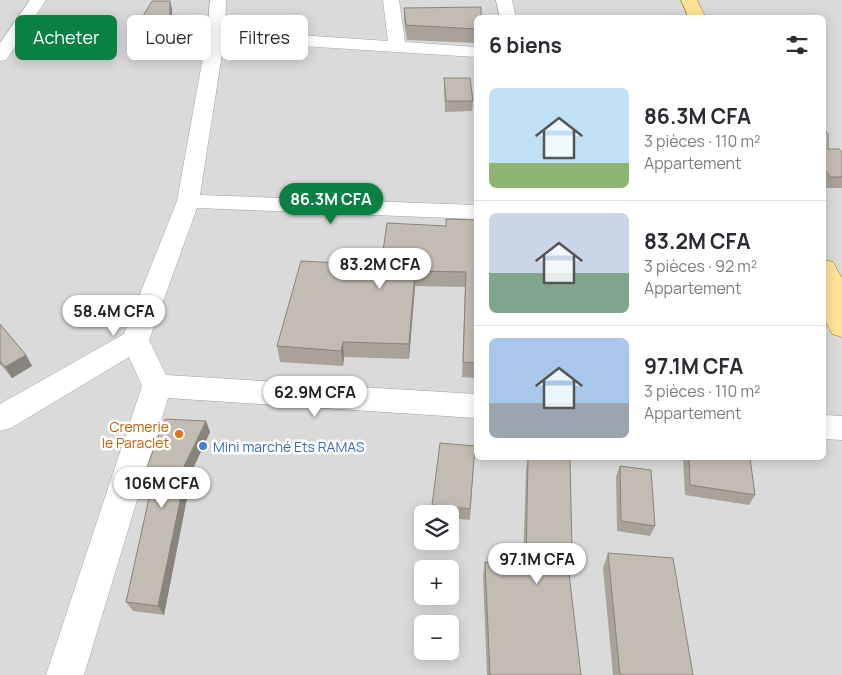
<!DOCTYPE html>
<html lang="fr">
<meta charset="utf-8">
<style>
:root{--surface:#fff;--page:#f2f2f3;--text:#2b2b33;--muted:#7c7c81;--line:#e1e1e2;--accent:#0b8043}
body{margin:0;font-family:Manrope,sans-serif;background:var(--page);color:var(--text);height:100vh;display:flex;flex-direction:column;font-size:19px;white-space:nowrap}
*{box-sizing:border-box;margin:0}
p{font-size:16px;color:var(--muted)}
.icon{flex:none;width:28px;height:28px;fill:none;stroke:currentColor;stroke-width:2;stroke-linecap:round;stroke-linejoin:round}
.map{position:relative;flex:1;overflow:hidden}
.panel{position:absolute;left:474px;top:15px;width:352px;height:445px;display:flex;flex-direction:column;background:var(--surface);border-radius:8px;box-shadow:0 2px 12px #0003}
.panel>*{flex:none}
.hud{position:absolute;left:15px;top:15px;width:384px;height:45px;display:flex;gap:10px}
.buttons{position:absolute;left:414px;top:505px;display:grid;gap:10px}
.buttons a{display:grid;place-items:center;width:45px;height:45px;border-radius:8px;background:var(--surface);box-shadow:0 2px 12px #0003;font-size:25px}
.price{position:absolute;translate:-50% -42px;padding:0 11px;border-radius:18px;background:#fff;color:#222;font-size:16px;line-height:32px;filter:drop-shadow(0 1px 2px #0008)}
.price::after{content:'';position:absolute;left:50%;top:30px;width:15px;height:11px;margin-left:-8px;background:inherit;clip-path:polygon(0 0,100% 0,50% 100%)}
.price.current{background:var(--accent);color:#fff}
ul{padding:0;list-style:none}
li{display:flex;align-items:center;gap:15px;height:125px;padding:0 15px}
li+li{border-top:1px solid var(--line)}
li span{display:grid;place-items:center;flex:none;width:140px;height:100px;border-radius:8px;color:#555}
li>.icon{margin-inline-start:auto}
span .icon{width:60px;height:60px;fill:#fffc;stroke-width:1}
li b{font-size:21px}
h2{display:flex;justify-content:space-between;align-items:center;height:60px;padding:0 15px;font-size:21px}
.chip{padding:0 18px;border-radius:8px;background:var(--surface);box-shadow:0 2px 12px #0003;font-size:18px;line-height:45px}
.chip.current{background:var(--accent);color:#fff}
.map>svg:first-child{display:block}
.residential{fill:#dbdada;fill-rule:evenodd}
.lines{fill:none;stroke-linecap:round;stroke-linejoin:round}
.minor-casing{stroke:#a4a4a4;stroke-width:1}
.major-casing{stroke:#967c00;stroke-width:1}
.minor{fill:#fff;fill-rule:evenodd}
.major{fill:#fee297;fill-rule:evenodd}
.wall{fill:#a8a299}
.shaded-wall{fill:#88847d}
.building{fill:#c3bcb2;stroke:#88847d}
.food-dot{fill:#e8710a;stroke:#fff;stroke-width:2}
.shop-dot{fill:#3f7fe0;stroke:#fff;stroke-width:2}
.labels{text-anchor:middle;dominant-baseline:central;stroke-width:5;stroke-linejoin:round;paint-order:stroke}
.food-label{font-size:14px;fill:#c56008;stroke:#fff;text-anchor:end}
.shop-label{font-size:14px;fill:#366cbe;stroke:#fff;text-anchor:start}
</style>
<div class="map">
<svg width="842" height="675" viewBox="0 0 842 675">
<rect width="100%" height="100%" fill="#eeece2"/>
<path class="residential" d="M0 0H842V675H0ZM476 18H824V458H476ZM422 514H450V541H422ZM422 569H450V596H422ZM422 624H450V651H422Z"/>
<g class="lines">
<defs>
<g id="minor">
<path d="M30 0H46L6 60 0 61V43Z"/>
<path d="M210 0H226L225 30 388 41 383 0H399L405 42 476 47V57L224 41 200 195 476 205V219L197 208 149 340 166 375 476 394V418L168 398 84 675H46L142 386 129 357 11 428 0 431V404L124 334 177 201 207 35Z"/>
<path d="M496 0H512L516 18H500Z"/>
<path d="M824 415 842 416V440L824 439Z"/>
</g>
<g id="major">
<path d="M681 0H697L706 18H689Z"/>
<path d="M824 260 833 262 842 278V337L832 334 824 318Z"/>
</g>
</defs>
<use href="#minor" class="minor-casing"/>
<use href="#major" class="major-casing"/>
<use href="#minor" class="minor"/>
<use href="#major" class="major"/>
</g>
<g class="wall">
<path d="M404 8 476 18V43L407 40 404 22Z"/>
<path d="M172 9V45L132 46 130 38Z"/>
<path d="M444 78 473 101 472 111 445 112 444 89Z"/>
<path d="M824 129 828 149 842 152V188H825L824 186Z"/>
<path d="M476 220V378L462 377 465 287 415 286 409 359 344 357 343 366 280 362 277 346 446 226Z"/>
<path d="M0 324 26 355 32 366 12 378 1 365 0 366Z"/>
<path d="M206 421 210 432 184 488 187 498 164 615 133 611 126 602 153 481H151L146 470Z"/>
<path d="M475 446 470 520 450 518V514H432V505Z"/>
<path d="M528 458 572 549 568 562H567L581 675H487L483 575 485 562 523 563 526 470Z"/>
<path d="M683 458H750L755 495 749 505 685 495Z"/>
<path d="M620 466 655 526 650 536 617 531 616 476Z"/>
<path d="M608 553 693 675H613L603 568Z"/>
</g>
<g class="shaded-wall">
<path d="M170 1 172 9V45L170 37Z"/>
<path d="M415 271V286L409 359V344Z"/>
<path d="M343 342 344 357 343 366 341 351Z"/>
<path d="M26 355 32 366 12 378 5 367Z"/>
<path d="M206 421 210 432 184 488 187 498 164 615 158 606 174 487Z"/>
</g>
<g class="building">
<path d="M152 1H170V37L130 38Z"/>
<path d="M481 7V18H476V29L406 25 404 8Z"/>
<path d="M444 78H470L473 101H446Z"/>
<path d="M824 129 828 134V149H839L842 152V177H830L824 168Z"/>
<path d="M446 219 476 220V363L463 362 466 272 415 271 409 344 343 342 341 351 277 346 301 261 381 265 387 223 446 226Z"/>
<path d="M0 324 26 355 5 367 0 361Z"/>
<path d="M165 419 206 421 174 487H183L158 606 126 602 155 471 146 470Z"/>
<path d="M440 443 475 446 470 509 432 505Z"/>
<path d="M528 458H546L570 460 572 549 566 548 581 675H490L485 562 526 563Z"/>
<path d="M689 458H750L755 495 690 485Z"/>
<path d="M620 466 651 470 655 526 621 521Z"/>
<path d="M608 553 673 558 693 675H620Z"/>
</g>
<circle class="food-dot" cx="179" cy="434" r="5"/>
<circle class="shop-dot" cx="203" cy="446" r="5"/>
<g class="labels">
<g class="food-label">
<text x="169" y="426">Cremerie<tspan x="169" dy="16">le Paraclet</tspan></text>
</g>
<g class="shop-label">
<text x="213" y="446">Mini marché Ets RAMAS</text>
</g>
</g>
</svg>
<div class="buttons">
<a><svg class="icon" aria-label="layers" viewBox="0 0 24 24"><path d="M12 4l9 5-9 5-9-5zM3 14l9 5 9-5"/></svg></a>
<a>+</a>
<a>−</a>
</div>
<b class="price current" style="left:331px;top:225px">86.3M CFA</b>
<b class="price" style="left:380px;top:290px">83.2M CFA</b>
<b class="price" style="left:114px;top:337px">58.4M CFA</b>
<b class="price" style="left:315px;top:418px">62.9M CFA</b>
<b class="price" style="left:162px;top:509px">106M CFA</b>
<b class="price" style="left:537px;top:585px">97.1M CFA</b>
<div class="hud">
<a class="chip current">Acheter</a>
<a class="chip">Louer</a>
<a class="chip">Filtres</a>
</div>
<section class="panel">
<h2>6 biens<svg class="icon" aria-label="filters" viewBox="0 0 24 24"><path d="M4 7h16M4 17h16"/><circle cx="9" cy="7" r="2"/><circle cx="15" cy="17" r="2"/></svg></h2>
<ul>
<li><span style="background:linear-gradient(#bfe0f5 75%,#8fb573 0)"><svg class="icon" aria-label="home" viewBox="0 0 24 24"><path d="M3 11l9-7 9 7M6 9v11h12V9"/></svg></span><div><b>86.3M CFA</b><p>3 pièces · 110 m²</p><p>Appartement</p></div></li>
<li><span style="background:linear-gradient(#c9d6e8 60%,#7fa58c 0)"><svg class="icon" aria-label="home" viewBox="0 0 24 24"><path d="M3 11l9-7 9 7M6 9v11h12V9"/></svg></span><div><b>83.2M CFA</b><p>3 pièces · 92 m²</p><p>Appartement</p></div></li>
<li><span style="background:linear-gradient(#a9c7e8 65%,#9aa5b1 0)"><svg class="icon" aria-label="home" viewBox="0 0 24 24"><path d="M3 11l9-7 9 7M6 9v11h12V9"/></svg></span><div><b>97.1M CFA</b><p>3 pièces · 110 m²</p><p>Appartement</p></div></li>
</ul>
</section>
</div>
